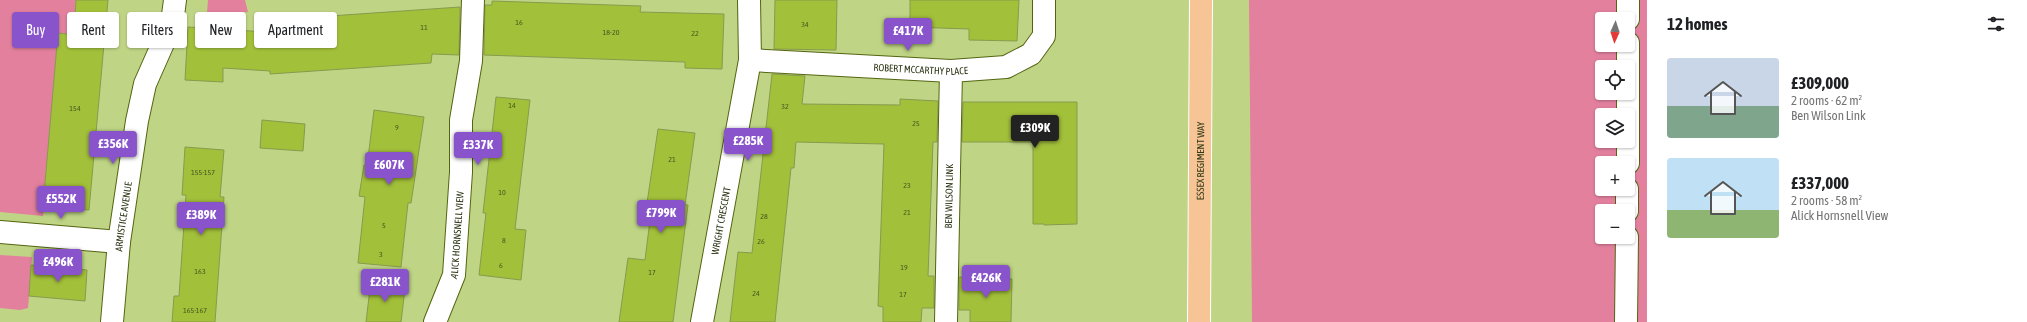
<!DOCTYPE html>
<meta charset="utf-8">
<style>
:root{--surface:#fff;--page:#f2f2f2;--text:#202124;--muted:#757577;--accent:#8853cb}
body{margin:0;font-family:"Asap Condensed",sans-serif;background:var(--page);color:var(--text);height:100vh;display:flex;flex-direction:column;font-size:15px;white-space:nowrap}
*{box-sizing:border-box;margin:0}
p{font-size:13px;color:var(--muted)}
.icon{flex:none;width:22px;height:22px;fill:none;stroke:currentColor;stroke-width:2;stroke-linecap:round;stroke-linejoin:round}
.map{position:relative;flex:1;overflow:hidden}
.panel{display:flex;flex-direction:column;background:var(--surface);width:380px}
.panel>*{flex:none}
.guide{position:absolute;left:12px;top:12px;width:380px;height:36px;display:flex;gap:8px}
.needle{width:26px;rotate:183deg}
.fabs{position:absolute;left:1595px;top:12px;display:grid;gap:8px}
.fabs a{display:grid;place-items:center;width:40px;height:40px;border-radius:4px;background:var(--surface);box-shadow:0 1px 3px #0004;font-size:20px}
.price{position:absolute;translate:-50% -34px;padding:0 9px;border-radius:4px;background:var(--accent);color:#fff;font-size:13px;line-height:26px;filter:drop-shadow(0 1px 2px #0008)}
.price::after{content:'';position:absolute;left:50%;top:24px;width:12px;height:9px;margin-left:-6px;background:inherit;clip-path:polygon(0 0,100% 0,50% 100%)}
.price.active{background:#222;color:#fff}
ul{padding:0;list-style:none}
li{display:flex;align-items:center;gap:12px;height:100px;padding:0 20px}
li span{display:grid;place-items:center;flex:none;width:112px;height:80px;border-radius:4px;color:#555}
li>.icon{margin-inline-start:auto}
span .icon{width:48px;height:48px;fill:#fffc;stroke-width:1}
li b{font-size:17px}
h2{display:flex;justify-content:space-between;align-items:center;height:48px;padding:0 20px;font-size:17px}
.chip{padding:0 14px;border-radius:4px;background:var(--surface);box-shadow:0 1px 3px #0004;font-size:14px;line-height:36px}
.chip.active{background:var(--accent);color:#fff}
main{display:flex;flex:1;min-height:0}
.map>svg:first-child{display:block}
.green{fill:#e2809e;fill-rule:evenodd}
.building{fill:#a3c03a;stroke:#879b4d}
.lines{fill:none;stroke-linecap:round;stroke-linejoin:round}
.minor-casing{stroke:#546511;stroke-width:24}
.major-casing{stroke:#fff;stroke-width:24}
.minor{stroke:#fff;stroke-width:22}
.major{stroke:#f6c495;stroke-width:22}
.labels{text-anchor:middle;dominant-baseline:central;stroke-width:4;stroke-linejoin:round;paint-order:stroke}
.number-label{font-size:8px;fill:#4b591f}
.street-label{font-size:10px;fill:#2e3716;stroke:#cce292}
</style>
<main>
<div class="map">
<svg width="1647" height="322" viewBox="0 0 1647 322">
<rect width="100%" height="100%" fill="#bfd585"/>
<g class="green">
<path d="M0 0H76L73 35 59 33 43 216 0 212Z"/>
<path d="M208 0H245L248 12 207 13Z"/>
<path d="M1249 0H1647V322H1252ZM1602 19H1628V45H1602ZM1602 67H1628V93H1602ZM1602 115H1628V141H1602ZM1602 163H1628V189H1602ZM1602 211H1628V237H1602Z"/>
<path d="M0 255 32 257 28 308 20 310 0 308Z"/>
</g>
<g class="building">
<path d="M76 0H108L89 210 43 206 58 33 74 35Z"/>
<path d="M775 0H837L836 50 774 49Z"/>
<path d="M910 0H1019L1017 41 969 40V29L910 27Z"/>
<path d="M492 1 641 6 640 12 724 14 722 69 685 68V62L484 55 485 5H492Z"/>
<path d="M460 7 459 55 432 54 431 63 270 74V71L223 68V82L185 80 188 27 267 32 266 24 330 19V16Z"/>
<path d="M772 74 805 76 802 104 900 105V99L938 101 937 142H933L928 276H934V308H922L921 322H883V307L878 306 884 144 796 142 794 168H791L775 322H730L738 252 752 253Z"/>
<path d="M496 97 530 100 515 229 526 230 521 280 479 275 486 213H483Z"/>
<path d="M963 102H1077V224L1044 225V224H1033V142H962Z"/>
<path d="M374 110 424 117 411 203H408L401 267 358 263 365 197 359 196 364 165 367 166Z"/>
<path d="M262 120 305 124 303 151 260 148Z"/>
<path d="M658 129 695 133 685 205H688L673 322H619L628 258 645 260 652 204 647 203Z"/>
<path d="M185 147 224 150 220 197H224L215 322H172L174 296H179L186 195H182Z"/>
<path d="M31 265 87 270 85 301 29 296Z"/>
<path d="M959 277 1012 279 1011 322H970V310H959Z"/>
<path d="M371 280 405 289 401 322H366Z"/>
</g>
<g class="lines">
<defs>
<g id="minor">
<path d="M1628 0V19"/>
<path id="s1" d="M750 60 951 71 1006 67 1031 54 1044 36V0"/>
<path d="M1628 163V43"/>
<path d="M1627 211V189"/>
<path d="M0 232 119 242"/>
<path id="s2" d="M112 322 119 242 137 121 145 84 172 23 175 0"/>
<path id="s3" d="M435 322 454 275 461 172V120L471 61 473 0"/>
<path id="s4" d="M702 322 750 60 749 0"/>
<path id="s5" d="M946 322 951 71"/>
<path d="M1626 322 1627 237"/>
</g>
<g id="major">
<path id="s6" d="M1199 322 1201 0"/>
</g>
</defs>
<use href="#minor" class="minor-casing"/>
<use href="#major" class="major-casing"/>
<use href="#minor" class="minor"/>
<use href="#major" class="major"/>
</g>
<g class="labels">
<g class="number-label">
<text x="519" y="22">16</text>
<text x="805" y="24">34</text>
<text x="424" y="27">11</text>
<text x="611" y="32">18-20</text>
<text x="695" y="33">22</text>
<text x="512" y="105">14</text>
<text x="785" y="106">32</text>
<text x="75" y="108">154</text>
<text x="916" y="123">25</text>
<text x="397" y="127">9</text>
<text x="672" y="159">21</text>
<text x="203" y="172">155-157</text>
<text x="907" y="185">23</text>
<text x="502" y="192">10</text>
<text x="907" y="212">21</text>
<text x="764" y="216">28</text>
<text x="384" y="225">5</text>
<text x="504" y="240">8</text>
<text x="761" y="241">26</text>
<text x="381" y="254">3</text>
<text x="501" y="265">6</text>
<text x="904" y="267">19</text>
<text x="200" y="271">163</text>
<text x="652" y="272">17</text>
<text x="756" y="293">24</text>
<text x="903" y="294">17</text>
<text x="195" y="310">165-167</text>
</g>
<g class="street-label">
<text stroke="none"><textPath href="#s1" startOffset="171">ROBERT MCCARTHY PLACE</textPath></text>
<text stroke="none"><textPath href="#s6" startOffset="161">ESSEX REGIMENT WAY</textPath></text>
<text stroke="none"><textPath href="#s5" startOffset="126">BEN WILSON LINK</textPath></text>
<text stroke="none"><textPath href="#s2" startOffset="106">ARMISTICE AVENUE</textPath></text>
<text stroke="none"><textPath href="#s4" startOffset="103">WRIGHT CRESCENT</textPath></text>
<text stroke="none"><textPath href="#s3" startOffset="91">ALICK HORNSNELL VIEW</textPath></text>
</g>
</g>
</svg>
<div class="fabs">
<a><svg class="needle" viewBox="-14 -14 28 28"><path d="M0-13l5 13h-10z" fill="#e53935"/><path d="M0 13l5-13h-10z" fill="#757577"/></svg></a>
<a><svg class="icon" aria-label="locate" viewBox="0 0 24 24"><circle cx="12" cy="12" r="6"/><path d="M12 2v4M12 18v4M2 12h4M18 12h4"/></svg></a>
<a><svg class="icon" aria-label="layers" viewBox="0 0 24 24"><path d="M12 4l9 5-9 5-9-5zM3 14l9 5 9-5"/></svg></a>
<a>+</a>
<a>−</a>
</div>
<b class="price" style="left:908px;top:52px">£417K</b>
<b class="price active" style="left:1035px;top:149px">£309K</b>
<b class="price" style="left:748px;top:162px">£285K</b>
<b class="price" style="left:113px;top:165px">£356K</b>
<b class="price" style="left:478px;top:166px">£337K</b>
<b class="price" style="left:389px;top:186px">£607K</b>
<b class="price" style="left:61px;top:220px">£552K</b>
<b class="price" style="left:661px;top:234px">£799K</b>
<b class="price" style="left:201px;top:236px">£389K</b>
<b class="price" style="left:58px;top:283px">£496K</b>
<b class="price" style="left:986px;top:299px">£426K</b>
<b class="price" style="left:385px;top:303px">£281K</b>
<div class="guide">
<a class="chip active">Buy</a>
<a class="chip">Rent</a>
<a class="chip">Filters</a>
<a class="chip">New</a>
<a class="chip">Apartment</a>
</div>
</div>
<section class="panel">
<h2>12 homes<svg class="icon" aria-label="filters" viewBox="0 0 24 24"><path d="M4 7h16M4 17h16"/><circle cx="9" cy="7" r="2"/><circle cx="15" cy="17" r="2"/></svg></h2>
<ul>
<li><span style="background:linear-gradient(#c9d6e8 60%,#7fa58c 0)"><svg class="icon" aria-label="home" viewBox="0 0 24 24"><path d="M3 11l9-7 9 7M6 9v11h12V9"/></svg></span><div><b>£309,000</b><p>2 rooms · 62 m²</p><p>Ben Wilson Link</p></div></li>
<li><span style="background:linear-gradient(#bfe0f5 65%,#8fb573 0)"><svg class="icon" aria-label="home" viewBox="0 0 24 24"><path d="M3 11l9-7 9 7M6 9v11h12V9"/></svg></span><div><b>£337,000</b><p>2 rooms · 58 m²</p><p>Alick Hornsnell View</p></div></li>
</ul>
</section>
</main>
